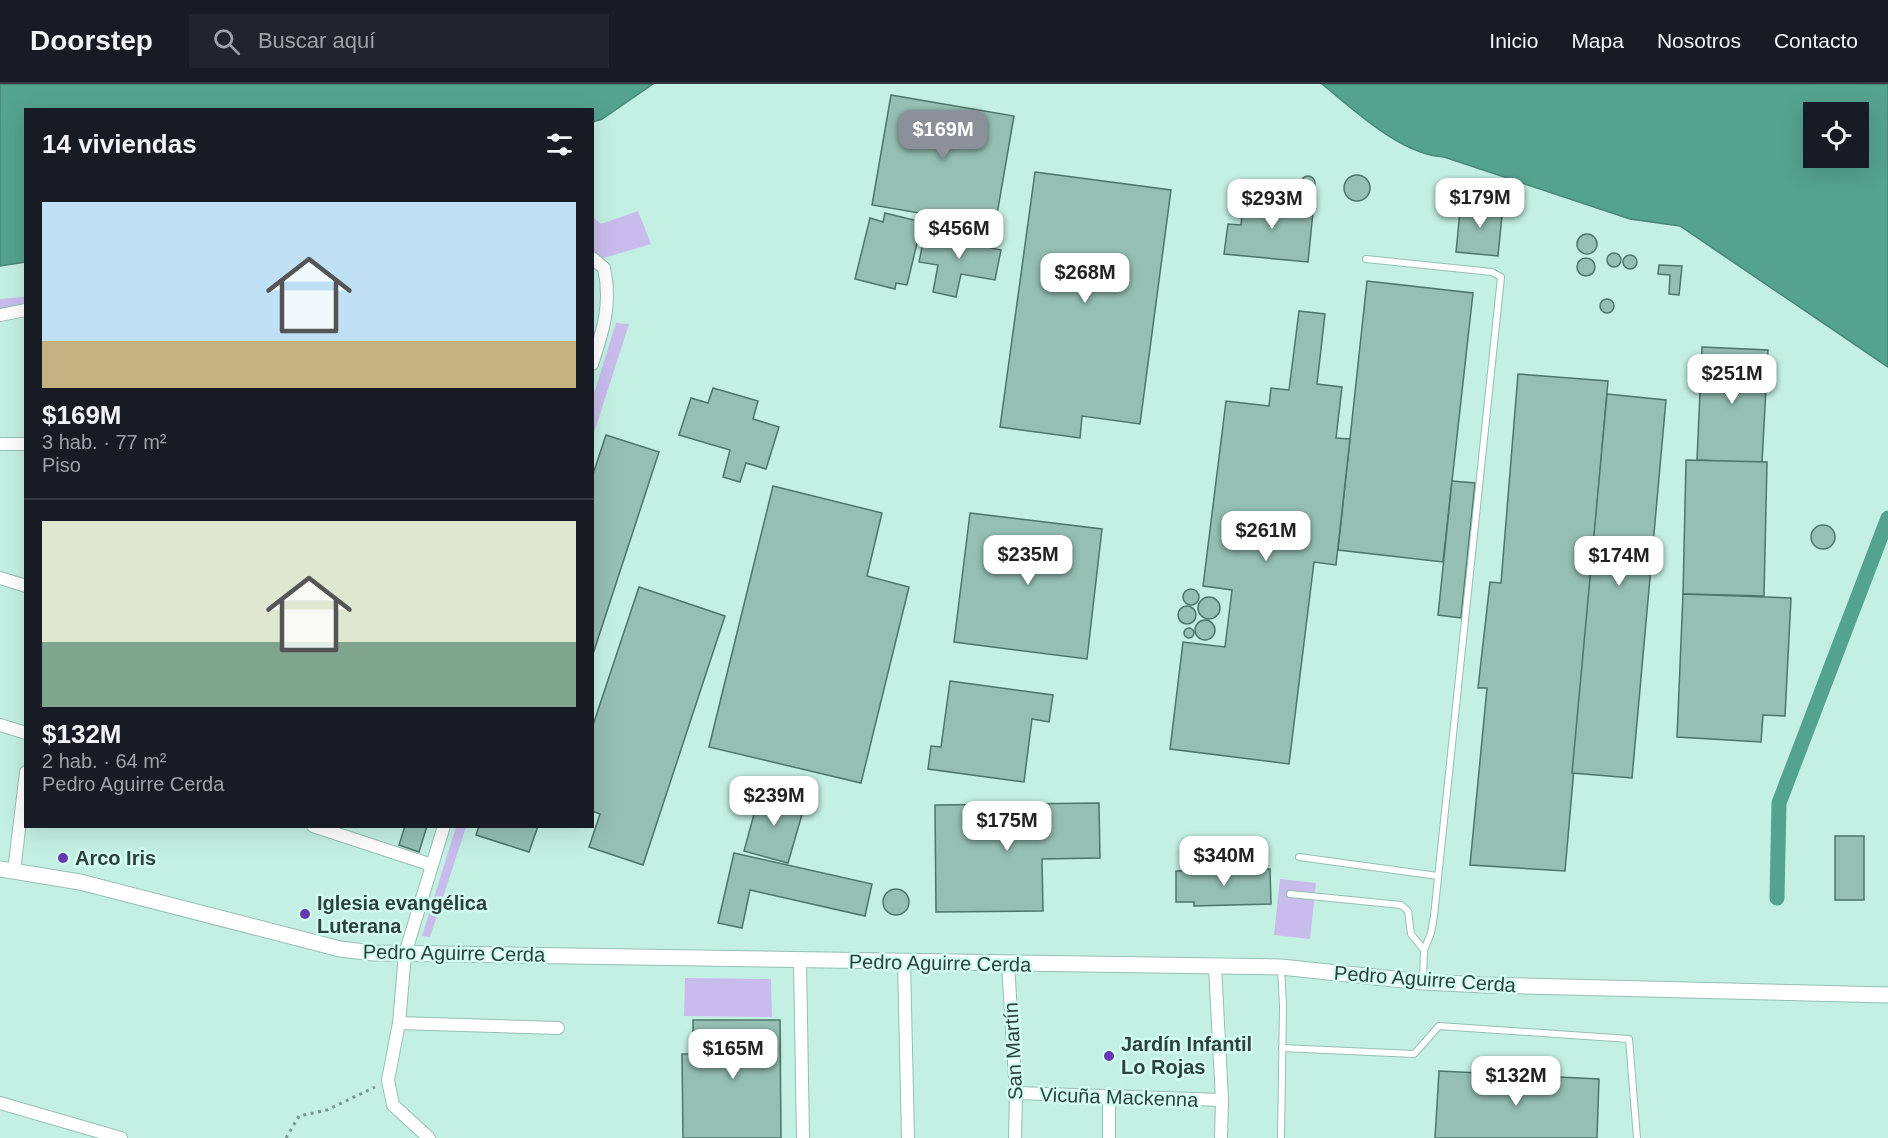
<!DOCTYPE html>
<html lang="es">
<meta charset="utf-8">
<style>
:root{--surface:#171b24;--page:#20242c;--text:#f1f3f6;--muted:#9ea1a6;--line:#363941;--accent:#8c9099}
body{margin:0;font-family:Arial,sans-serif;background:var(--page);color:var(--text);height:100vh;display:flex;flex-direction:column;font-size:22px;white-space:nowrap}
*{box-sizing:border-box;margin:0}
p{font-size:20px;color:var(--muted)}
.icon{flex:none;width:33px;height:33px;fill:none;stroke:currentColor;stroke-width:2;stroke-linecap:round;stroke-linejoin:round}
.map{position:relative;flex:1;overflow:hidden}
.side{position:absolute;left:24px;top:24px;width:570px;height:720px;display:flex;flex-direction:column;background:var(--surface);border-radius:0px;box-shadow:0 6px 24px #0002}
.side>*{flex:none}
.fabs{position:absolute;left:1803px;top:18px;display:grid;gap:12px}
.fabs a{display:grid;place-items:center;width:66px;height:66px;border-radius:0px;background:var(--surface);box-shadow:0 6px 24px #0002;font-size:30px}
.price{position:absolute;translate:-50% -51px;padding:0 14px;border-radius:12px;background:#fff;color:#222;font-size:20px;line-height:39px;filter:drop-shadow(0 2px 3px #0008)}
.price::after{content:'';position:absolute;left:50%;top:36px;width:18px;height:14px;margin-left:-9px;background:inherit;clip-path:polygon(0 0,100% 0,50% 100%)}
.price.on{background:var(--accent);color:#fff}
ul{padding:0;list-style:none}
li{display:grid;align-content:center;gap:12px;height:318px;padding:0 18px}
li+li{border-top:2px solid var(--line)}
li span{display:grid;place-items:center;height:186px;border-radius:0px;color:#555}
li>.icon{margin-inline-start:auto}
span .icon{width:108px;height:108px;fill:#fffc;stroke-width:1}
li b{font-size:26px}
h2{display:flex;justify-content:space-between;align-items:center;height:72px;padding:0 18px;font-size:26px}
header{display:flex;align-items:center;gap:36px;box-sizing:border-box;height:84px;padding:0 30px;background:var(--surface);border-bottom:2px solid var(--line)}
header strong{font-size:28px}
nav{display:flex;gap:33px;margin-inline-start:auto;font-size:21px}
.search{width:420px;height:54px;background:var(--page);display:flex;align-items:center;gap:15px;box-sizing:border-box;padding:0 21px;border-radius:0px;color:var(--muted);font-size:22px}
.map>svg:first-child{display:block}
.green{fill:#c8bced}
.water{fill:#54a38f;stroke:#498676;stroke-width:1.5;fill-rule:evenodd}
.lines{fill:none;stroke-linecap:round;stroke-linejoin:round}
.canal{stroke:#54a38f;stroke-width:15}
.building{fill:#95bfb3;stroke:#4d7569;stroke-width:1.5}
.service-casing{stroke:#95bfb3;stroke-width:8}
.minor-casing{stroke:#95bfb3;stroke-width:14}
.tertiary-casing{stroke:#95bfb3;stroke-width:17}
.path{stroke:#79978e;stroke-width:3;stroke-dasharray:3 4.5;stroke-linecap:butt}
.service{stroke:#fff;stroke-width:6}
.minor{stroke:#fff;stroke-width:12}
.tertiary{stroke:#fff;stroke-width:15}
.poi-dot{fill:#6639b0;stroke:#d1fef0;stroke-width:2}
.labels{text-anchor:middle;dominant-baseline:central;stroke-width:5;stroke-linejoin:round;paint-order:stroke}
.poi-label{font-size:20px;font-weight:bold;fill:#2f413c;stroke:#d1fef0;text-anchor:start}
.street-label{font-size:20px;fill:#2f413c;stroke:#d1fef0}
</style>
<header>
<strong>Doorstep</strong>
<div class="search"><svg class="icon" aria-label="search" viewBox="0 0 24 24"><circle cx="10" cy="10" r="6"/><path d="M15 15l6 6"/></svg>Buscar aquí</div>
<nav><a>Inicio</a><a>Mapa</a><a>Nosotros</a><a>Contacto</a></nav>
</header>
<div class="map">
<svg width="1888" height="1054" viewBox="0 0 1888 1054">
<rect width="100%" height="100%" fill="#c4f0e3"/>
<g class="green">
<path d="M638 127 651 160 597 176 593 174 592 132 601 140Z"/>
<path d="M25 213V226L0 231V215Z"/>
<path d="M616 239 629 240 593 352V313Z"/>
<path d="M456 743H466L430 853 422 852Z"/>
<path d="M1280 795 1316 799 1310 855 1274 851Z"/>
<path d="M685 894 771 895 772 933 684 932Z"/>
</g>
<g class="water">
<path d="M0 0H653L602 35 593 38 592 26H26L25 178 0 182Z"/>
<path d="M1322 0H1888V283L1680 142 1630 135 1444 73C1401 71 1354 26 1322 0ZM1814 28H1858V74H1814Z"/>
</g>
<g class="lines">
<path class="canal" d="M1777 814 1779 719 1888 434"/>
</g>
<g class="building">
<path d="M891 11 1014 32 995 142 872 121Z"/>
<path d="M1035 88 1171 106 1140 340 1082 332 1080 354 1000 343Z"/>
<circle cx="1357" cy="104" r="13"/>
<circle cx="1308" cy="99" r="7"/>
<path d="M1244 111 1314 118 1308 178 1224 170 1228 140 1241 141Z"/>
<path d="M1461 117 1503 121 1498 172 1456 168Z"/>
<path d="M885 129 922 138 907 201 896 199 895 205 855 195 870 134 883 138Z"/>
<path d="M957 147 988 153 986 163 1001 166 995 196 961 190 956 213 933 208 938 181 919 178 925 149 955 155Z"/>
<circle cx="1587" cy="160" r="10"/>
<circle cx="1614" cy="176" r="7"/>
<circle cx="1630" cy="178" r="7"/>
<circle cx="1586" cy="183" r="9"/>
<path d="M1659 181 1682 182 1679 211 1669 210 1670 191 1658 190Z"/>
<path d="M1367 197 1473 209 1443 478 1338 466Z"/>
<circle cx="1607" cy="222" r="7"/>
<path d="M1299 227 1325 230 1317 300 1342 303 1336 354 1350 355 1336 481 1314 478 1289 680 1170 665 1183 558 1225 563 1232 506 1203 502 1226 317 1269 322 1271 304 1289 306Z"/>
<path d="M1702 263 1768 266 1762 379 1697 376Z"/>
<path d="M1518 290 1608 297 1565 787 1470 781 1487 604H1478L1490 498 1501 499Z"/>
<path d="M713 304 758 317 753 335 779 343 766 385 746 379 740 398 723 393 730 366 679 351 691 314 708 319Z"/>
<path d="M1607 310 1666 316 1632 694 1572 689Z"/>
<path d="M606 351 659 368 592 573V393Z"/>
<path d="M1686 376 1767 378 1764 512 1683 510Z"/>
<path d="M1452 397 1475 399 1461 534 1438 531Z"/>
<path d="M773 402 882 429 867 492 909 503 861 699 709 663Z"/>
<path d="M970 429 1102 445 1087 575 954 558Z"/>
<circle cx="1823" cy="453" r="12"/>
<path d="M639 503 725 532 643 781 589 763 600 730 592 727V644Z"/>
<circle cx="1191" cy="513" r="8"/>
<path d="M1683 510 1791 514 1785 632 1763 631 1761 658 1677 653Z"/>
<circle cx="1209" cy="524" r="11"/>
<circle cx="1187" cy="531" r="9"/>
<circle cx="1205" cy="546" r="10"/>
<circle cx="1189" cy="549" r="5"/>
<path d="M950 597 1053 611 1049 638 1032 635 1024 698 928 685 931 662 941 663Z"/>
<path d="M760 708 805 720 788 779 744 767Z"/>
<path d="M1099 719 1100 774 1042 775 1043 827 936 828 935 721Z"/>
<path d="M405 742H427L419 768 399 761Z"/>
<path d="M479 742H538L529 768 476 751Z"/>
<rect x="1835" y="752" width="29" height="64"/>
<path d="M734 769 872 800 865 832 750 806 742 844 718 839Z"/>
<path d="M1270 785 1271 820 1194 822V818H1176V787Z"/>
<circle cx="896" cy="818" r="13"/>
<path d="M693 936H780L781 1054H683L682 970H693Z"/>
<path d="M1439 987 1599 995 1597 1054H1435Z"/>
</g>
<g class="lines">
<defs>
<g id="service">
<path d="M1366 175 1492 188 1501 193 1434 832 1431 849 1424 866 1423 898"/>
<path d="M1299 773 1438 792"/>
<path d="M1290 810 1401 821 1408 827 1411 850 1424 866"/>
<path d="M1281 883 1283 922 1281 1054"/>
<path d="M1282 964 1414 970 1439 942 1629 955 1637 1054"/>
</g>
<g id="minor">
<path d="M592 174 604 184C612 219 603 247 592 280"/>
<path d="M0 231 26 226"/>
<path d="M0 360H26"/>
<path d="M0 494 26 502"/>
<path d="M0 641 26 649"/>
<path d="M313 742 432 781"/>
<path d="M14 787 26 688"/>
<path d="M800 876 803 1054"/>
<path d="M904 878 908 1054"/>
<path d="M1008 880 1016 1009 1015 1054"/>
<path d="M1215 882 1222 1016 1221 1054"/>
<path d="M399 939 558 944"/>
<path d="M1016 1009 1222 1016"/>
<path d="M1109 1014V1054"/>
<path d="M0 1019 121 1054"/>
<path d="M429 1054 393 1021 388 996 399 939 405 870 444 742"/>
</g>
<path id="tertiary" d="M0 785 80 798 340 865 374 869 1281 883 1423 898 1484 901 1888 911"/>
</defs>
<use href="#service" class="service-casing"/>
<use href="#minor" class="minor-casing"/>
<use href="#tertiary" class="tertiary-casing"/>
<path class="path" d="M286 1054 299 1032 327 1026 375 1003"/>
<use href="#service" class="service"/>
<use href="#minor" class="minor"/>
<use href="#tertiary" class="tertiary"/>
</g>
<g class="poi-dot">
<circle cx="63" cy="774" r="6"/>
<circle cx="305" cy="830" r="6"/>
<circle cx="1109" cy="972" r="6"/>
</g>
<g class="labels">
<g class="poi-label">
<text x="75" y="774">Arco Iris</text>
<text x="317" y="819">Iglesia evangélica<tspan x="317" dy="23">Luterana</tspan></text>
<text x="1121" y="960">Jardín Infantil<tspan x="1121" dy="23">Lo Rojas</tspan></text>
</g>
<g class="street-label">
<text transform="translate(454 869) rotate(1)">Pedro Aguirre Cerda</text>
<text transform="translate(940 879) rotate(1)">Pedro Aguirre Cerda</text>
<text transform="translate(1425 895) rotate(4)">Pedro Aguirre Cerda</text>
<text transform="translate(1013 967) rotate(-93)">San Martín</text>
<text transform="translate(1119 1013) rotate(2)">Vicuña Mackenna</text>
</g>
</g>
</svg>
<div class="fabs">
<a><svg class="icon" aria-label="locate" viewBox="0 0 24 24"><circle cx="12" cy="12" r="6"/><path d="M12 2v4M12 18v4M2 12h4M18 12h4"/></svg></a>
</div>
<b class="price on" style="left:943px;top:77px">$169M</b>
<b class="price" style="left:1480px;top:145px">$179M</b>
<b class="price" style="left:1272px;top:146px">$293M</b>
<b class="price" style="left:959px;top:176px">$456M</b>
<b class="price" style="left:1085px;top:220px">$268M</b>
<b class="price" style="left:1732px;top:321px">$251M</b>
<b class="price" style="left:1266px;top:478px">$261M</b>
<b class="price" style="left:1028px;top:502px">$235M</b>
<b class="price" style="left:1619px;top:503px">$174M</b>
<b class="price" style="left:774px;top:743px">$239M</b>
<b class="price" style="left:1007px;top:768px">$175M</b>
<b class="price" style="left:1224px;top:803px">$340M</b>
<b class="price" style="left:733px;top:996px">$165M</b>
<b class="price" style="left:1516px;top:1023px">$132M</b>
<section class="side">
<h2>14 viviendas<svg class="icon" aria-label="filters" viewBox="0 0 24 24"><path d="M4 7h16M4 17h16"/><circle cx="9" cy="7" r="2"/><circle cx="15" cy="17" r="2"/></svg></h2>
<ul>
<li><span style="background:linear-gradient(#bfe0f5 75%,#c2b280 0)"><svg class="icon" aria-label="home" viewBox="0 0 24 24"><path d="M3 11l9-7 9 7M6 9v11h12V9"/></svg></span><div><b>$169M</b><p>3 hab. · 77 m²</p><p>Piso</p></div></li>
<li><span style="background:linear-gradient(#dfe7d0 65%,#7fa58c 0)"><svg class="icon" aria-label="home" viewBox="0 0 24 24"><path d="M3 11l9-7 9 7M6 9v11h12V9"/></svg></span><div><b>$132M</b><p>2 hab. · 64 m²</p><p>Pedro Aguirre Cerda</p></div></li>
</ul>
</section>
</div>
